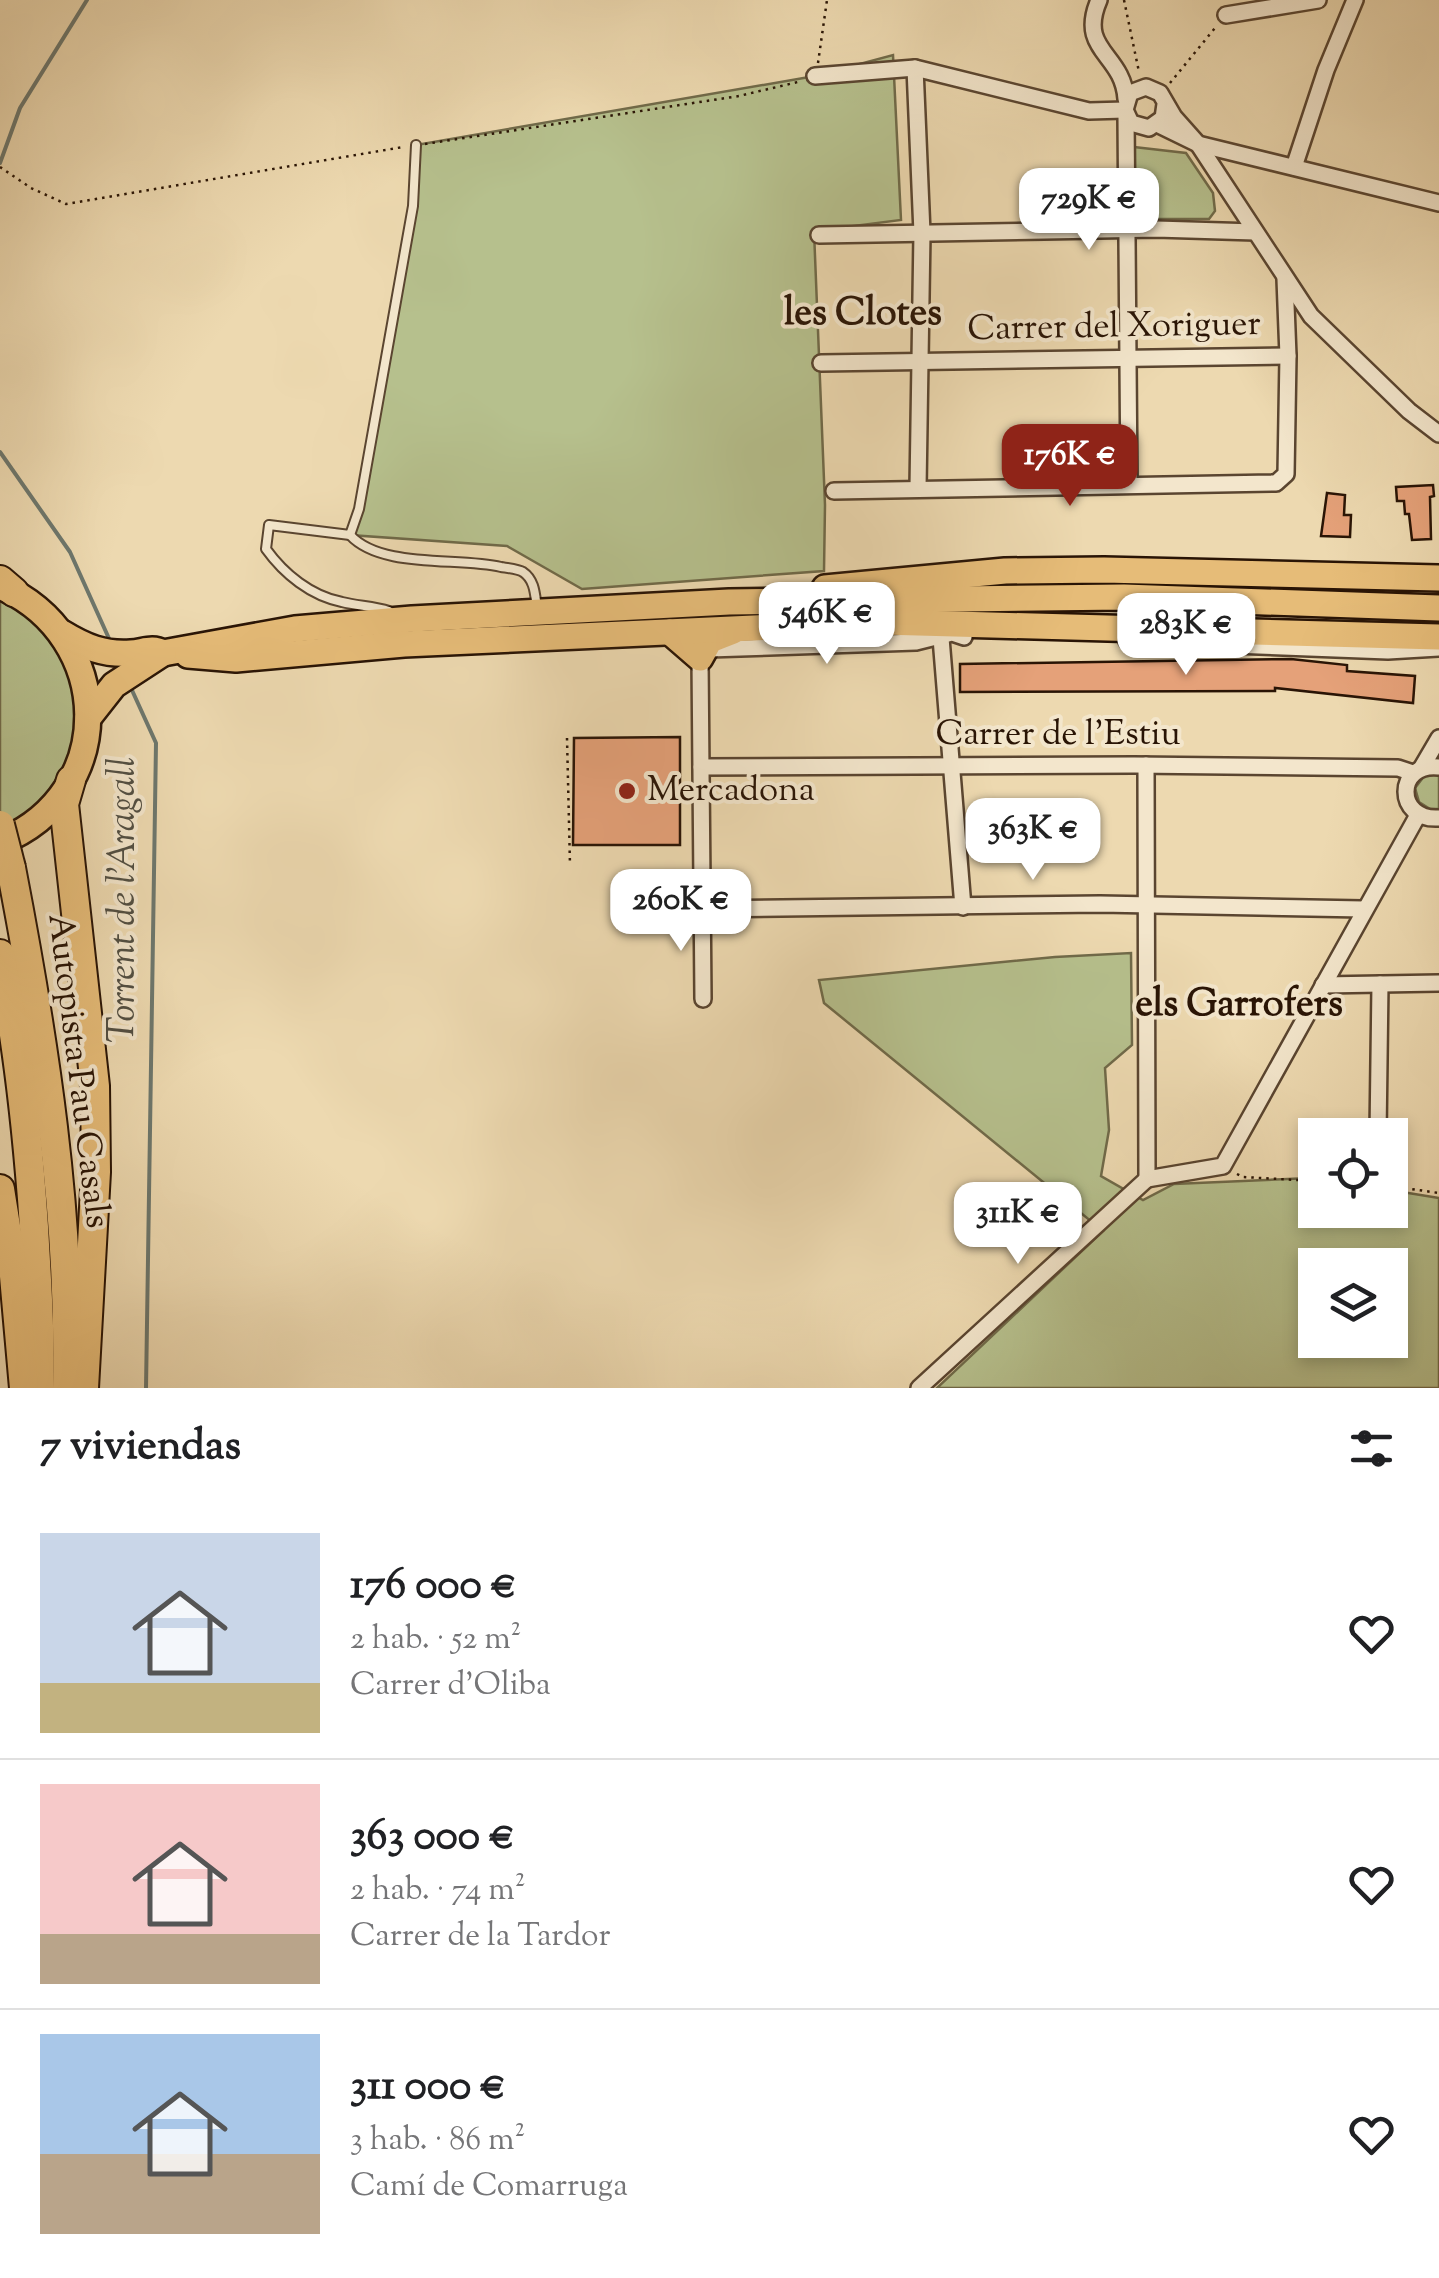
<!DOCTYPE html>
<html lang="es">
<meta charset="utf-8">
<style>
:root{--surface:#fff;--page:#f6f6f6;--text:#202124;--muted:#757577;--line:#e0e0e0;--accent:#8f2418}
body{margin:0;font-family:"Sorts Mill Goudy",serif;background:var(--page);color:var(--text);height:100vh;display:flex;flex-direction:column;font-size:38px;white-space:nowrap}
*{box-sizing:border-box;margin:0}
p{font-size:32px;color:var(--muted)}
.icon{flex:none;width:55px;height:55px;fill:none;stroke:currentColor;stroke-width:2;stroke-linecap:round;stroke-linejoin:round}
.map{position:relative;height:1388px;overflow:hidden}
.drawer{display:flex;flex-direction:column;background:var(--surface);flex:1}
.drawer>*{flex:none}
.fabs{position:absolute;left:1298px;top:1118px;display:grid;gap:20px}
.fabs a{display:grid;place-items:center;width:110px;height:110px;border-radius:0px;background:var(--surface);box-shadow:0 5px 15px #0003;font-size:50px}
.price{position:absolute;translate:-50% -85px;padding:0 22px;border-radius:20px;background:#fff;color:#222;font-size:32px;line-height:65px;filter:drop-shadow(0 2px 5px #0008)}
.price::after{content:'';position:absolute;left:50%;top:60px;width:30px;height:22px;margin-left:-15px;background:inherit;clip-path:polygon(0 0,100% 0,50% 100%)}
.price.on{background:var(--accent);color:#fff}
ul{padding:0;list-style:none}
li{display:flex;align-items:center;gap:30px;height:250px;padding:0 40px}
li+li{border-top:2px solid var(--line)}
li span{display:grid;place-items:center;flex:none;width:280px;height:200px;border-radius:0px;color:#555}
li>.icon{margin-inline-start:auto}
span .icon{width:120px;height:120px;fill:#fffc;stroke-width:1}
li b{font-size:42px}
h2{display:flex;justify-content:space-between;align-items:center;height:120px;padding:0 40px;font-size:42px}
.map>svg:first-child{display:block}
.green{fill:#b6c08d;stroke:#706a49;stroke-width:2.5;fill-rule:evenodd}
.lines{fill:none;stroke-linecap:round;stroke-linejoin:round}
.stream{stroke:#6d776d;stroke-width:4}
.building{fill:#e5a179;stroke:#291405;stroke-width:2.5}
.lane-casing{stroke:#5a4530;stroke-width:12}
.street-casing{stroke:#5a4530;stroke-width:20}
.primary-casing{stroke:#291405;stroke-width:30}
.highway-casing{stroke:#291405;stroke-width:32}
.path{stroke:#291405;stroke-width:2.5;stroke-dasharray:2.5 5;stroke-linecap:butt}
.lane{stroke:#f3e6cc;stroke-width:8}
.street{stroke:#f3e6cc;stroke-width:15}
.primary{stroke:#e6bc78;stroke-width:25}
.highway{stroke:#e6bc78;stroke-width:28}
.highway-bridge-casing{stroke:#291405;stroke-width:32;stroke-linecap:butt}
.highway-bridge{stroke:#e6bc78;stroke-width:28}
.poi-dot{fill:#8f2418;stroke:#f3e6cc;stroke-width:4}
.labels{text-anchor:middle;dominant-baseline:central;stroke-width:8;stroke-linejoin:round;paint-order:stroke}
.street-label{font-size:35px;fill:#291405;stroke:#f3e6cc}
.poi-label{font-size:35px;fill:#291405;stroke:#f3e6cc;text-anchor:start}
.neighbourhood-label{font-size:38px;font-weight:bold;fill:#291405;stroke:#f3e6cc}
.water-label{font-size:38px;font-style:italic;fill:#514e42;stroke:#f3e6cc}
</style>
<div class="map">
<svg width="1439" height="1388" viewBox="0 0 1439 1388">
<rect width="100%" height="100%" fill="#edd9b0"/>
<filter id="stains"><feTurbulence type="fractalNoise" baseFrequency=".002" numOctaves="4"/><feColorMatrix values="0 0 0 0 .2 0 0 0 0 .09 0 0 0 0 .02 0 0 0 .5 -.17"/></filter>
<radialGradient id="worn" r=".72"><stop offset=".6" stop-color="#630" stop-opacity="0"/><stop offset="1" stop-color="#630" stop-opacity=".3"/></radialGradient>
<g class="green">
<path d="M893 55 901 220 814 231 825 505 824 571 582 589 507 546 350 535 413 206 416 145 815 76Z"/>
<path d="M1134 147 1186 153 1213 193 1215 211 1209 219H1136Z"/>
<path d="M0 597 42 623 76 680 77 747 44 805 0 833Z"/>
<path d="M1439 774V809H1430L1419 802 1415 788 1425 775Z"/>
<path d="M1131 953 1132 1045 1105 1068 1109 1130 1101 1176 1143 1200 1174 1184 1311 1178 1315 1179V1210H1390V1190L1439 1198V1388H937L1103 1231 824 1003 819 980 1055 957ZM1315 1265H1390V1340H1315Z"/>
</g>
<g class="lines">
<g class="stream">
<path d="M0 163 20 108 87 0"/>
<path d="M0 452 70 552 111 643"/>
<path d="M131 688 156 743 146 1388"/>
</g>
</g>
<g class="building">
<path d="M1433 485 1434 496 1430 497 1431 539 1412 540 1409 514H1405L1404 501H1397L1396 487Z"/>
<path d="M1327 493 1345 495 1344 515H1351L1350 537 1321 536Z"/>
<path d="M1291 659 1347 665V671L1415 676 1413 703 1275 688V691L960 692V664Z"/>
<path d="M680 737V845H573L574 738Z"/>
</g>
<g class="lines">
<defs>
<g id="lane">
<path d="M350 535C381 569 458 557 501 567 507 568 518 569 523 572 535 580 535 595 537 608"/>
<path d="M389 611C374 606 358 606 342 602 311 596 284 574 266 549L269 525 350 535 359 509 413 206 416 145"/>
</g>
<g id="street">
<path d="M1099 0C1077 51 1123 53 1126 99"/>
<path d="M1226 15 1318 0"/>
<path d="M915 68 922 233 918 488"/>
<path d="M815 76 915 68 1089 111 1125 110"/>
<path d="M1165 104 1163 118 1149 128 1131 123 1125 110 1130 93 1146 87 1160 93 1174 117 1198 144 1311 316 1409 411 1439 434"/>
<path d="M1126 116 1129 485"/>
<path d="M1157 124 1198 144 1439 203"/>
<path d="M1294 167 1326 70 1355 0"/>
<path d="M819 235 1156 229 1255 232"/>
<path d="M821 363 1288 356"/>
<path d="M834 491 1276 483 1286 474 1288 356 1285 279"/>
<path d="M941 638 963 907"/>
<path d="M1127 641 1388 651 1439 648"/>
<path d="M709 649 916 642 952 633 964 637"/>
<path d="M700 658 703 999"/>
<path d="M1146 765 1147 1179"/>
<path d="M701 767 1134 765 1398 768 1413 773"/>
<path d="M1422 767 1439 738"/>
<path d="M1439 767C1395 762 1395 821 1439 818"/>
<path d="M704 909 1100 904 1363 909"/>
<path d="M1323 985 1439 983"/>
<path d="M1378 1135 1380 984"/>
<path d="M1147 1179 1223 1166 1418 815"/>
<path d="M919 1388 1147 1179"/>
</g>
<g id="primary">
<path d="M0 586C115 636 119 794 0 842"/>
<path d="M825 588 1005 571 1104 570 1439 578"/>
<path d="M670 632 700 658 710 640 733 631"/>
<path d="M62 633C85 647 104 655 131 653 144 652 152 647 163 653L295 629 412 619 729 602 1124 597 1439 608"/>
<path d="M188 655 236 659 404 644 882 622 1439 637"/>
<path d="M88 718 114 685 163 653"/>
</g>
<g id="highway">
<path d="M0 580 14 592"/>
<path d="M71 780 64 804 95 1086 96 1172 84 1388"/>
<path d="M11 868C44 1039 71 1213 67 1388"/>
<path d="M0 954C18 1044 28 1136 34 1227 37 1281 41 1334 39 1388"/>
<path d="M0 1189 14 1276 24 1388"/>
</g>
</defs>
<use href="#lane" class="lane-casing"/>
<use href="#street" class="street-casing"/>
<use href="#primary" class="primary-casing"/>
<use href="#highway" class="highway-casing"/>
<g class="path">
<path d="M1124 0 1139 72"/>
<path d="M818 63 827 0"/>
<path d="M1170 83 1215 28"/>
<path d="M425 144 739 96 802 81"/>
<path d="M0 167 31 188 66 204 403 147"/>
<path d="M567 738 570 865"/>
<path d="M1237 1174 1243 1177 1315 1181"/>
<path d="M1390 1186 1439 1193"/>
</g>
<use href="#lane" class="lane"/>
<use href="#street" class="street"/>
<use href="#primary" class="primary"/>
<use href="#highway" class="highway"/>
<defs>
<path id="highway-bridge" d="M0 825 11 868"/>
</defs>
<use href="#highway-bridge" class="highway-bridge-casing"/>
<use href="#highway-bridge" class="highway-bridge"/>
</g>
<circle class="poi-dot" cx="627" cy="791" r="10"/>
<g class="labels">
<g class="street-label">
<text transform="translate(1114 328) rotate(-1)">Carrer del Xoriguer</text>
<text x="1058" y="735">Carrer de l'Estiu</text>
<text transform="translate(77 1071) rotate(83)">Autopista Pau Casals</text>
</g>
<g class="poi-label">
<text x="647" y="791">Mercadona</text>
</g>
<g class="neighbourhood-label">
<text x="863" y="315">les Clotes</text>
<text x="1239" y="1006">els Garrofers</text>
</g>
<g class="water-label">
<text transform="translate(125 900) rotate(-90)">Torrent de l'Aragall</text>
</g>
</g>
<rect width="100%" height="100%" filter="url(#stains)"/>
<rect width="100%" height="100%" fill="url(#worn)"/>
</svg>
<div class="fabs">
<a><svg class="icon" aria-label="locate" viewBox="0 0 24 24"><circle cx="12" cy="12" r="6"/><path d="M12 2v4M12 18v4M2 12h4M18 12h4"/></svg></a>
<a><svg class="icon" aria-label="layers" viewBox="0 0 24 24"><path d="M12 4l9 5-9 5-9-5zM3 14l9 5 9-5"/></svg></a>
</div>
<b class="price" style="left:1089px;top:253px">729K €</b>
<b class="price on" style="left:1070px;top:509px">176K €</b>
<b class="price" style="left:827px;top:667px">546K €</b>
<b class="price" style="left:1186px;top:678px">283K €</b>
<b class="price" style="left:1033px;top:883px">363K €</b>
<b class="price" style="left:681px;top:954px">260K €</b>
<b class="price" style="left:1018px;top:1267px">311K €</b>
</div>
<section class="drawer">
<h2>7 viviendas<svg class="icon" aria-label="filters" viewBox="0 0 24 24"><path d="M4 7h16M4 17h16"/><circle cx="9" cy="7" r="2"/><circle cx="15" cy="17" r="2"/></svg></h2>
<ul>
<li><span style="background:linear-gradient(#c9d6e8 75%,#c2b280 0)"><svg class="icon" aria-label="home" viewBox="0 0 24 24"><path d="M3 11l9-7 9 7M6 9v11h12V9"/></svg></span><div><b>176 000 €</b><p>2 hab. · 52 m²</p><p>Carrer d'Oliba</p></div><svg class="icon" aria-label="heart" viewBox="0 0 24 24"><path d="M12 20l-8-8c-3-5 5-10 8-4 3-6 11-1 8 4z"/></svg></li>
<li><span style="background:linear-gradient(#f6c9c9 75%,#b9a48a 0)"><svg class="icon" aria-label="home" viewBox="0 0 24 24"><path d="M3 11l9-7 9 7M6 9v11h12V9"/></svg></span><div><b>363 000 €</b><p>2 hab. · 74 m²</p><p>Carrer de la Tardor</p></div><svg class="icon" aria-label="heart" viewBox="0 0 24 24"><path d="M12 20l-8-8c-3-5 5-10 8-4 3-6 11-1 8 4z"/></svg></li>
<li><span style="background:linear-gradient(#a9c7e8 60%,#b9a48a 0)"><svg class="icon" aria-label="home" viewBox="0 0 24 24"><path d="M3 11l9-7 9 7M6 9v11h12V9"/></svg></span><div><b>311 000 €</b><p>3 hab. · 86 m²</p><p>Camí de Comarruga</p></div><svg class="icon" aria-label="heart" viewBox="0 0 24 24"><path d="M12 20l-8-8c-3-5 5-10 8-4 3-6 11-1 8 4z"/></svg></li>
</ul>
</section>
